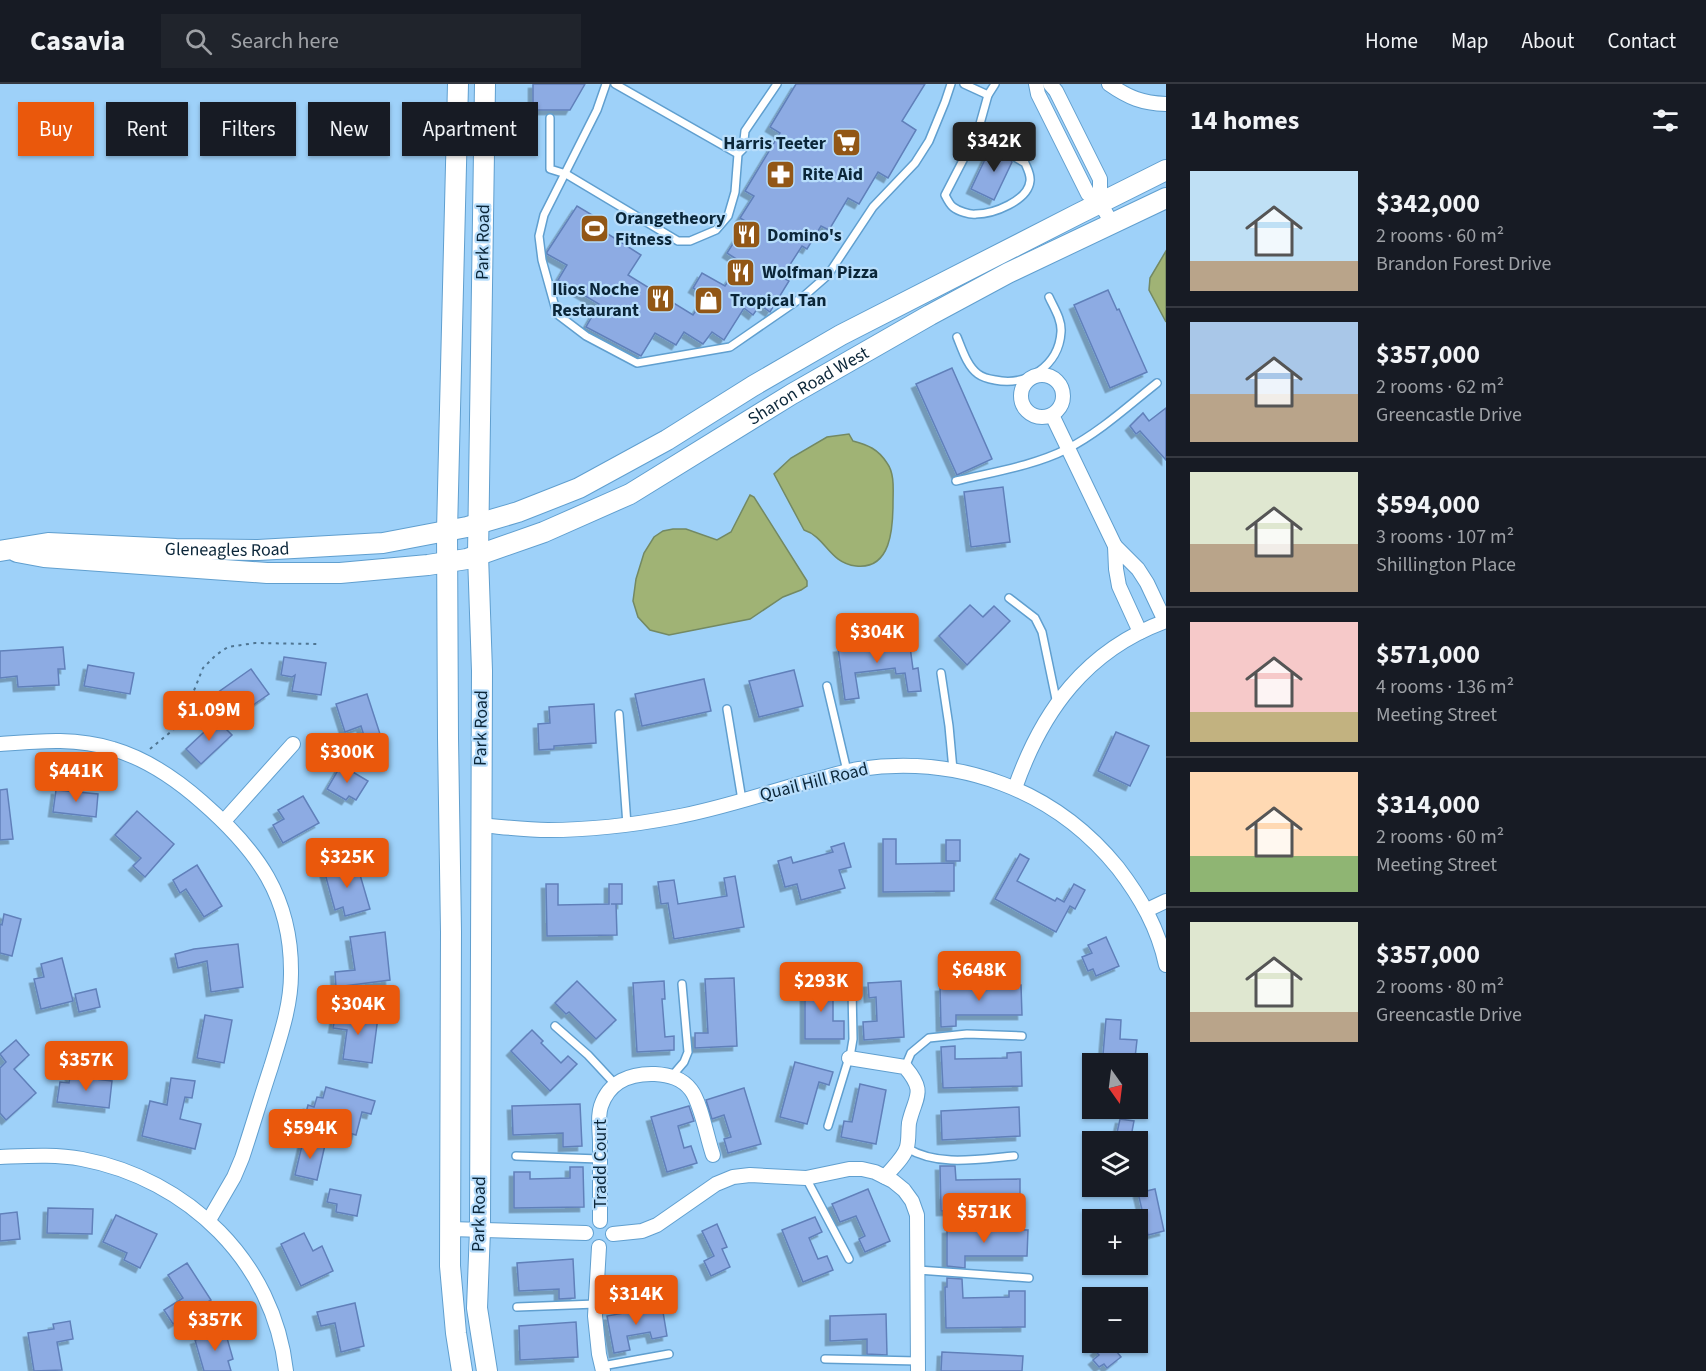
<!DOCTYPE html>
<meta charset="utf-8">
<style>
:root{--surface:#171b24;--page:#20242c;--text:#f1f3f6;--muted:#9ea1a6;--line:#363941;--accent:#ea580c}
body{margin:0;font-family:"Source Sans 3",sans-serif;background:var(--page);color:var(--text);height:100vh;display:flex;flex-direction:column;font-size:22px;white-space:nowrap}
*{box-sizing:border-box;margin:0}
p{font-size:20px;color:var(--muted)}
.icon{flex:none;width:33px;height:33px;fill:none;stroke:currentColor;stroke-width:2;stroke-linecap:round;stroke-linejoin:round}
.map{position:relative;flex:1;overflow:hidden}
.sheet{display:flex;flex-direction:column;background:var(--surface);width:540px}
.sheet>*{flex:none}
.top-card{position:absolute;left:18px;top:18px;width:570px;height:54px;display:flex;gap:12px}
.needle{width:39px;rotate:166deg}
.controls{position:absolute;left:1082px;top:969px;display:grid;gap:12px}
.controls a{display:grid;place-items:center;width:66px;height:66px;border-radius:0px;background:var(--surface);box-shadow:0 2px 4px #0004;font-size:30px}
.price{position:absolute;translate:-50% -51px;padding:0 14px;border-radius:6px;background:var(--accent);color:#fff;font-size:20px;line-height:39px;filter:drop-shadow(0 2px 3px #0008)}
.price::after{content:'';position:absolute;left:50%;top:36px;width:18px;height:14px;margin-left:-9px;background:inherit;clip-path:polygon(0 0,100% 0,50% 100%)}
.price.active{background:#222;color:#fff}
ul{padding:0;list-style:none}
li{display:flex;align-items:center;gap:18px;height:150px;padding:0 24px}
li+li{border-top:2px solid var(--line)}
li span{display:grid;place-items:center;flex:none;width:168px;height:120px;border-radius:0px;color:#555}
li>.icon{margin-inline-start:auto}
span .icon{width:72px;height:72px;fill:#fffc;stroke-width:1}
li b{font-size:26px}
h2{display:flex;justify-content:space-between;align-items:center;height:72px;padding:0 24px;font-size:26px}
.tag{padding:0 21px;border-radius:0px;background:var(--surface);box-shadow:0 2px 4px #0004;font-size:21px;line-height:54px}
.tag.active{background:var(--accent);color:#fff}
header{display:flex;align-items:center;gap:36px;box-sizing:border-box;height:84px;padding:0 30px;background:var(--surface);border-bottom:2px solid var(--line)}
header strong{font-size:28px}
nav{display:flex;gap:33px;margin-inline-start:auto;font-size:21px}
.search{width:420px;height:54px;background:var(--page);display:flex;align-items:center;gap:15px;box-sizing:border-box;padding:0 21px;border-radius:0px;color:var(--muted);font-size:22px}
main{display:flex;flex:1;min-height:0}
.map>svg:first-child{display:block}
.water{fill:#a0b375;stroke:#738963;stroke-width:1.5}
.building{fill:#8dabe3;stroke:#6180ba;stroke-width:1.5;filter:url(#shadow)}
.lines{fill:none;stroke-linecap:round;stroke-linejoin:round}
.lane-casing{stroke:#609fcf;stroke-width:10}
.street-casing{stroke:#609fcf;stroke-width:16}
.secondary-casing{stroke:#609fcf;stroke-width:22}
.path{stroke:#4f7592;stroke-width:2;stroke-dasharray:3 4.5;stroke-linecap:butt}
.lane{stroke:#fff;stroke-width:7}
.street{stroke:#fff;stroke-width:14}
.secondary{stroke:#fff;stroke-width:20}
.labels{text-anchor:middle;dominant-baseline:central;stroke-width:4.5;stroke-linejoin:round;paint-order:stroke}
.poi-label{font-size:18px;font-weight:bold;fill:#0b2639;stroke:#b7ddfb;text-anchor:start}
.street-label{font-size:18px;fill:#0b2639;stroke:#b7ddfb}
</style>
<header>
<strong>Casavia</strong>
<div class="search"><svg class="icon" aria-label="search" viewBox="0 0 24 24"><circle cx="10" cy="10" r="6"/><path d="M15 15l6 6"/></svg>Search here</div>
<nav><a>Home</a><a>Map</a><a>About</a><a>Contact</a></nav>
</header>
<main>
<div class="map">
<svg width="1166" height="1287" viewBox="0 0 1166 1287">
<defs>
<filter id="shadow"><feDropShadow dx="-4.5" dy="4.5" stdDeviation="0" flood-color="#0004"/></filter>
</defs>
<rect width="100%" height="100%" fill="#9ed1f9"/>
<g class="water">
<path d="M1166 167V238L1149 206 1150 194Z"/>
<path d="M849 350 853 357C868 361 878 365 887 379 895 390 893 406 893 419 893 444 891 486 856 482 829 479 826 453 804 446L774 390 791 374 827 353Z"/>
<path d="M750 411 754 413 807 497V502L801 506 783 513 750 535 669 551 650 546 638 533 633 517 636 495 644 469 654 453 663 447 673 445H686L717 456 731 448Z"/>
</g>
<g class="building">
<path d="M533 0H585L570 26H533Z"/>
<path d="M796 0H925L902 37 916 46 888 94 878 88 859 120 848 114 829 146 821 142 807 165 802 162 782 193 789 197 770 228 760 221 753 231 744 224 724 256 712 248 703 260 684 248 676 261 655 249 641 272 586 243 599 220 558 196 567 181 547 170V168L577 122 604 138 600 145 641 171 628 191 693 231 706 212 693 204 702 189 725 202 741 178 727 169 747 138 740 134 754 112 745 107 780 49 770 43Z"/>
<path d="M1005 57 1020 63 1017 68H1013L1010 71V75L1012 78 994 116 971 105 988 69 997 74 998 72 1002 73 1006 70V64L1003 62Z"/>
<path d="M1108 206 1117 226 1119 225 1147 288 1110 304 1074 221Z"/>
<path d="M952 284 992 375 957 391 916 300Z"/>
<path d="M1166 324V376L1140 347 1136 350 1130 342 1143 329 1149 337Z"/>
<path d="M1003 403 1010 458 971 463 964 408Z"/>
<path d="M970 521 983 533 994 522 1010 537 967 581 939 552Z"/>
<path d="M909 555 913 585 918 584 921 607 908 608 905 589 896 590 895 584 855 589 859 614 845 616 838 564Z"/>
<path d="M63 563 65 585H58L59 601 18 603 17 592 0 594V567Z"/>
<path d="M284 573 326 579 321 611 292 607 295 591 292 593 281 591Z"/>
<path d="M88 581 134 589 130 610 84 602Z"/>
<path d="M251 585 269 610 246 626 240 619 229 627 217 609Z"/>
<path d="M794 586 803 622 759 633 749 597Z"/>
<path d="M704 595 711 627 642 642 635 610Z"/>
<path d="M367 610 380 650 365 655 361 642 345 648 336 620Z"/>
<path d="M594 620 596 659 554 662V665L539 666 538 640 550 639 549 623Z"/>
<path d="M217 636 232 651 201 680 186 665Z"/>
<path d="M1116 648 1149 662 1130 702 1098 687Z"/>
<path d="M341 681 368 697 356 716 349 712 346 716 327 705Z"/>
<path d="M7 705 13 755 0 756V706Z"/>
<path d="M56 706 98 710 96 733 53 728Z"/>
<path d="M303 712 319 739 283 759 273 741 284 735 278 726Z"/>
<path d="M137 727 174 760 145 793 133 782 141 774 115 751Z"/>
<path d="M883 755H896V780L954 779V807L883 808Z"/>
<rect x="946" y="756" width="14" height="21"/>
<path d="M844 759 851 783 839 786 845 804 801 816 797 800 785 803 778 777 791 773 793 779 833 768 831 763Z"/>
<path d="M1020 770 1029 775 1017 797 1055 817 1057 814 1064 818 1074 800 1085 806 1075 825 1070 822 1056 848 995 815Z"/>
<path d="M356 777 370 825 345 832 343 823 335 826 324 786Z"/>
<path d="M197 781 222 822 204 833 186 805 180 809 173 796Z"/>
<path d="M735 792 744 843 674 855 668 819 661 820 658 798 674 796 678 820 727 812 724 794Z"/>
<path d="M546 800H558V821L609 820V800H622V820H611H616L617 851 547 852Z"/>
<path d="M4 830 21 835 12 872 0 869V840L2 841Z"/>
<path d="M385 848 390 896 336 903 335 888 355 886 350 853Z"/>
<path d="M1106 853 1119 882 1096 892 1093 885 1088 887 1082 873 1092 869 1088 861Z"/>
<path d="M238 860 243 903 211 908 207 877 178 884 175 870 194 865Z"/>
<path d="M62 874 73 917 41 925 34 895 44 893 41 880Z"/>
<path d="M734 894 737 962 695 964V949H708L705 895Z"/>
<path d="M577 897 616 936 596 955 569 928 566 930 555 919Z"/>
<path d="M664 897 665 915H662L665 953 674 952V966L637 968 633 899Z"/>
<path d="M901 897 904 953 864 956 863 938 877 937 876 913 869 914 868 899Z"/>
<path d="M805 898H833V937H844V955H805Z"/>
<path d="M1021 901 1022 931H956V942L941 943 940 903Z"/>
<path d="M96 905 100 923 79 928 75 910Z"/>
<path d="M336 928 378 933 372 979 343 975 347 946 333 944Z"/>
<path d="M205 931 232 936 224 979 197 974Z"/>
<path d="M1106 935 1121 936 1120 955 1137 956 1135 974 1103 971Z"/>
<path d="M532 946 543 957 541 959 561 979 568 972 577 980 550 1007 511 967Z"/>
<path d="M16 956 29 971 14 985 36 1009 6 1036 0 1029V984L6 978 0 970Z"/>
<path d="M955 962V975L1007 974V969L1021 968 1022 1002 943 1004 941 963Z"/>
<path d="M795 978 833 988 829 1001 819 998 807 1040 780 1033Z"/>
<path d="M70 992 112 997 109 1024 57 1018 60 998 69 999Z"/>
<path d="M171 994 195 997 192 1014 185 1013 180 1035 201 1040 195 1065 142 1052 150 1017 167 1021Z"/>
<path d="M860 1000 886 1006 876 1060 841 1053 844 1037 852 1038Z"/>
<path d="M326 1003 375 1017 371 1030 362 1028 356 1051 304 1036 308 1021 314 1023 317 1013 323 1014Z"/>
<path d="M744 1004 761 1060 728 1069 724 1055 731 1053 724 1031 712 1035 706 1016Z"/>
<path d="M580 1020 582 1062 563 1063V1049L513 1051 512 1022Z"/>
<path d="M689 1022 694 1037 678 1042 684 1064 691 1062 697 1079 667 1088 651 1033Z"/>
<path d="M1019 1023 1020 1052 942 1056 941 1027Z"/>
<path d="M1120 1035 1134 1037 1130 1058H1115Z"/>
<path d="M303 1057 325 1061 317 1096 295 1091Z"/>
<path d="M940 1082H955L956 1096 1020 1095V1125L941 1127Z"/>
<path d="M570 1083H583L584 1123 514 1124V1088H530V1095L570 1094Z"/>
<path d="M330 1105 361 1111 357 1132 336 1128 337 1120 327 1118Z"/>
<path d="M868 1105 890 1157 865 1168 859 1155 865 1152 856 1132 840 1138 832 1120Z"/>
<path d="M1155 1105 1164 1147 1148 1151 1138 1109Z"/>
<path d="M48 1124 93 1125 92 1150 47 1149Z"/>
<path d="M17 1128 20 1155 0 1157V1130Z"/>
<path d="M116 1131 157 1150 140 1184 124 1176 127 1169 103 1158Z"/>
<path d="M815 1133 822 1148 809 1154 818 1175 827 1172 833 1186 803 1198 782 1146Z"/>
<path d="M717 1140 727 1163 722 1165 730 1183 711 1192 704 1177 714 1172 702 1147Z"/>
<path d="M947 1145 1028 1146 1027 1172H965V1184L947 1182Z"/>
<path d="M304 1149 313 1167 322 1162 333 1187 301 1202 281 1160Z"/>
<path d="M573 1175 575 1214 559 1215V1205L519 1207 517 1179Z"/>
<path d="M187 1179 211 1216 173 1240 164 1226 183 1214 168 1191Z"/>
<path d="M947 1194 962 1195 963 1214 1009 1213V1207H1025V1243L946 1244 945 1203H947Z"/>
<path d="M355 1219 364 1262 341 1268 335 1239 321 1242 317 1228Z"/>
<path d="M662 1222 667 1252 652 1255 650 1248 627 1252 630 1266 614 1269 607 1232Z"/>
<path d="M886 1230 887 1271 867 1270V1255L830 1257V1232Z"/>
<path d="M70 1237 73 1255 57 1258 62 1286 34 1287 28 1249 54 1245 53 1240Z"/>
<path d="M576 1238 578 1273 520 1276 519 1242Z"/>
<path d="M225 1247 233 1275 228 1277 231 1287H204L195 1256Z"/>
<path d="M1105 1258H1129L1117 1268 1121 1273 1107 1284 1104 1280 1099 1283 1093 1276 1099 1271 1095 1267Z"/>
<path d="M942 1268 1023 1272 1022 1287H941Z"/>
</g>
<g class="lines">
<defs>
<g id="lane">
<path d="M606 0 597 26 544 131 539 152 542 176 557 230 586 252 637 279 730 263 804 212 828 191 873 123 915 79 929 57 945 18 951 0"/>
<path d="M615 0 738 70"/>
<path d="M964 0 988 11"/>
<path d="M995 0 988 11 978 47 945 111C947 115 950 121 953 123 958 127 970 131 976 130 993 130 1028 117 1030 97 1031 91 1027 84 1025 79L1015 73"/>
<path d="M550 34V85L566 90 678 157H690L716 146 728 132 735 108 738 70 743 65 745 47 777 0"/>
<path d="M974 53 1001 67"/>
<path d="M957 253C962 265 967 282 978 290 982 293 989 295 995 296 1026 303 1059 282 1061 248 1062 236 1054 224 1049 213"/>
<path d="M956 397C993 388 1033 382 1067 365 1100 348 1128 322 1157 299"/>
<path d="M1009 514 1035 534 1042 548 1057 620"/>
<path d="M941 589 949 642 953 686"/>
<path d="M827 602 847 687"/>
<path d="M727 625 742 716"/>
<path d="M619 630 627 741"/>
<path d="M555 942 588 971 615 1000"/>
<path d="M905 983 911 969 929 954 967 950 1022 952"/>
<path d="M672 992 684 978 688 968 682 900"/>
<path d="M828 1042 851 967 853 955 852 904"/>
<path d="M907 1064C938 1083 979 1075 1014 1072"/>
<path d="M516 1072 599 1075"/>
<path d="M806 1094 849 1175"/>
<path d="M918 1186 1029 1194"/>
<path d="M517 1223 596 1220"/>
<path d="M825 1275 918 1277"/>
<path d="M602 1282 669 1270"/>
</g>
<g id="street">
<path d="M1036 0 1038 10 1088 110 1100 119 1112 139"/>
<path d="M1050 0 1056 7 1100 95V119"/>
<path d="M1109 0C1129 14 1142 19 1166 20"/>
<circle cx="1042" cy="312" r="21"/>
<path d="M1052 331 1115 462"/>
<path d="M1140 548 1119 502 1116 485 1115 462 1138 485 1147 499 1165 537"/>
<path d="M0 660C38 657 76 653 113 665 147 675 176 695 202 718 257 766 292 813 291 890 291 922 280 953 271 983 261 1013 252 1044 242 1074L234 1093 209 1136"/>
<path d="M1015 704C1042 627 1086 566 1166 537"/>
<path d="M224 737 293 660"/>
<path d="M480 741C503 743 526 746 548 746 591 746 633 741 675 733 719 725 763 710 806 698 824 694 841 688 859 685 959 671 1054 705 1118 784 1141 814 1158 844 1166 881"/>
<path d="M1147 826 1166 817"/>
<path d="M849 974 905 983C927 1009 915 1012 909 1039 908 1047 909 1055 907 1063 904 1074 892 1084 885 1093"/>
<path d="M0 1073C27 1072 55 1070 82 1075 188 1095 274 1178 286 1287"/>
<path d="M600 1137C600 1111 600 1085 600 1059 600 1046 597 1034 601 1022 609 998 630 989 655 990 669 991 682 994 691 1006 701 1019 707 1054 713 1071"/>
<path d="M450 1145 586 1149"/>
<path d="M613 1150 642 1147 657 1141 716 1100 733 1093 750 1091 806 1094 849 1085H862L875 1088 893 1097 904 1106 912 1117 917 1131 918 1287"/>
<path d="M599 1163 595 1232 599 1270 603 1287"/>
</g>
<g id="secondary">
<path d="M458 0 447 447 448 654 451 848 450 1182 456 1249 462 1287"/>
<path d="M485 0 478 471 482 587 480 1146 477 1224 487 1287"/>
<path id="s1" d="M0 467 48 459 176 465 258 466 383 459 467 443 518 428 579 404 667 356 753 302 841 251 1078 130 1166 86"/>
<path id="s2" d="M17 468 44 473 267 489H340L428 481 467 475 544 448 630 410 792 310 930 231 1008 189 1166 114"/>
</g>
</defs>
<use href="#lane" class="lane-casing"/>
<use href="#street" class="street-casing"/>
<use href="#secondary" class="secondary-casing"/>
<g class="path">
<path d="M526 68V30L535 29"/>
<path d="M150 665 173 646 185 629 203 584 216 571 228 563 255 559 317 560"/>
</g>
<use href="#lane" class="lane"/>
<use href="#street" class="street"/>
<use href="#secondary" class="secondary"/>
</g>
<defs>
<symbol id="supermarket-square" viewBox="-11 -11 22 22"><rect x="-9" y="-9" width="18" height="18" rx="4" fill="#925716" stroke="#b7ddfb"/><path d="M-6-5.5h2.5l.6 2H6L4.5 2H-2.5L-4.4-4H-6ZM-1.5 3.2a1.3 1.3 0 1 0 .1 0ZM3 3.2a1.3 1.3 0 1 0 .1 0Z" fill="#fff"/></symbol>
<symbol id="pharmacy-square" viewBox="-11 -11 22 22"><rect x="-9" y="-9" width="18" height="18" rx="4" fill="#925716" stroke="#b7ddfb"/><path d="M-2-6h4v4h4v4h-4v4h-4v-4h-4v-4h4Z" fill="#fff"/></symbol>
<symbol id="stadium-square" viewBox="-11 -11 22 22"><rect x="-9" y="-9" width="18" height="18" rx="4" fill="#925716" stroke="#b7ddfb"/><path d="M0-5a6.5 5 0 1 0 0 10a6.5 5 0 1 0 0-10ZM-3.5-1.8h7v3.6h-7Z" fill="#fff"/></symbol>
<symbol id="restaurant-square" viewBox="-11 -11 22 22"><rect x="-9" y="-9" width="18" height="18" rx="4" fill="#925716" stroke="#b7ddfb"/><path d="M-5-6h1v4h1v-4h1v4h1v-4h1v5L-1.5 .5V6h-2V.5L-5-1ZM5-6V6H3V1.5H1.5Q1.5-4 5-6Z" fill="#fff"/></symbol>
<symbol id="shop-square" viewBox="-11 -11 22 22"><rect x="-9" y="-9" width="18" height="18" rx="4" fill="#925716" stroke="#b7ddfb"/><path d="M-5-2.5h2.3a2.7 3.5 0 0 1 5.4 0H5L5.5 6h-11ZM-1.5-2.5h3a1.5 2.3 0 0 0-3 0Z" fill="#fff"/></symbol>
</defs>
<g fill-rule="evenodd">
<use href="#supermarket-square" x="830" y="42" width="33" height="33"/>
<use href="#pharmacy-square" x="764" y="74" width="33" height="33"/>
<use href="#stadium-square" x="578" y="128" width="33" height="33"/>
<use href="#restaurant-square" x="730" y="134" width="33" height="33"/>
<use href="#restaurant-square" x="724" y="172" width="33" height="33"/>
<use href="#restaurant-square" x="644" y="198" width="33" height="33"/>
<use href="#shop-square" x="692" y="200" width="33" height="33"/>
</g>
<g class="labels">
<g class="poi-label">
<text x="826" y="59" text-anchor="end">Harris Teeter</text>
<text x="802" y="90">Rite Aid</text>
<text x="615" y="134">Orangetheory<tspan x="615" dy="21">Fitness</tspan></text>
<text x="767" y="151">Domino's</text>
<text x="762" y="188">Wolfman Pizza</text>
<text x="639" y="205" text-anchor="end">Ilios Noche<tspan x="639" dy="21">Restaurant</tspan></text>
<text x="730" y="216">Tropical Tan</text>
</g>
<g class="street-label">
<text transform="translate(483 158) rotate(-89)">Park Road</text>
<text stroke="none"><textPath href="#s2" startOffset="836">Sharon Road West</textPath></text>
<text stroke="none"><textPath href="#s1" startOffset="228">Gleneagles Road</textPath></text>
<text transform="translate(481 644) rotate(-89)">Park Road</text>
<text transform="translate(814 698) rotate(-14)">Quail Hill Road</text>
<text transform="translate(600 1080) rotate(-90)">Tradd Court</text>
<text transform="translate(479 1130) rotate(-89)">Park Road</text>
</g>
</g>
</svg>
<div class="controls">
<a><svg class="needle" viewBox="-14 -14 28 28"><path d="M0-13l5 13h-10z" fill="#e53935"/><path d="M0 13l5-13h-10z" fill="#9ea1a6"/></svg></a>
<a><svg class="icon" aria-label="layers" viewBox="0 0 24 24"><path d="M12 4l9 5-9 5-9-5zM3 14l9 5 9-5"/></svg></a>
<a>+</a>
<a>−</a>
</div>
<b class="price active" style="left:994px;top:89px">$342K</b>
<b class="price" style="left:877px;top:580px">$304K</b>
<b class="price" style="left:209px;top:658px">$1.09M</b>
<b class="price" style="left:347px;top:700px">$300K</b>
<b class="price" style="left:76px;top:719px">$441K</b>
<b class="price" style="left:347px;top:805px">$325K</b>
<b class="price" style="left:979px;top:918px">$648K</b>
<b class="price" style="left:821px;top:929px">$293K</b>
<b class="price" style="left:358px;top:952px">$304K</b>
<b class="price" style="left:86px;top:1008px">$357K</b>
<b class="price" style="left:310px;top:1076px">$594K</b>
<b class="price" style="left:984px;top:1160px">$571K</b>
<b class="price" style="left:636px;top:1242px">$314K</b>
<b class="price" style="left:215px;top:1268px">$357K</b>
<div class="top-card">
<a class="tag active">Buy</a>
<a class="tag">Rent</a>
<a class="tag">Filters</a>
<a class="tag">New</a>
<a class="tag">Apartment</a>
</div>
</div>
<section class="sheet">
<h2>14 homes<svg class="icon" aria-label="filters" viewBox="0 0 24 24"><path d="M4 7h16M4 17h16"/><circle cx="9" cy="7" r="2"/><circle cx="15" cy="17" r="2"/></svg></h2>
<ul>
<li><span style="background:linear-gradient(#bfe0f5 75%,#b9a48a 0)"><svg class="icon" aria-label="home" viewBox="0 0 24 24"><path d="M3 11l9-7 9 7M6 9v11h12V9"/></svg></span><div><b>$342,000</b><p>2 rooms · 60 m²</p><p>Brandon Forest Drive</p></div></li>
<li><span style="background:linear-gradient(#a9c7e8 60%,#b9a48a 0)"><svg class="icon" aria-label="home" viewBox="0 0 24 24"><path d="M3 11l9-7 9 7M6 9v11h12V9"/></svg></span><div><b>$357,000</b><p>2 rooms · 62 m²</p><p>Greencastle Drive</p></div></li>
<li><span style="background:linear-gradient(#dfe7d0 60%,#b9a48a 0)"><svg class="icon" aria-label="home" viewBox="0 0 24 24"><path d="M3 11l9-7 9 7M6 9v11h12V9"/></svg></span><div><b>$594,000</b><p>3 rooms · 107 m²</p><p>Shillington Place</p></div></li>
<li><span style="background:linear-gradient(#f6c9c9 75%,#c2b280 0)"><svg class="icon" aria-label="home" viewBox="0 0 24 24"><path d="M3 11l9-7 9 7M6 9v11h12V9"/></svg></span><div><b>$571,000</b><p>4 rooms · 136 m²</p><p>Meeting Street</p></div></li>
<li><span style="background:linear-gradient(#ffd9b3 70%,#8fb573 0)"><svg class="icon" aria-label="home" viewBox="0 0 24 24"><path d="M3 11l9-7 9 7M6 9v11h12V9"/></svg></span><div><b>$314,000</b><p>2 rooms · 60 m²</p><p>Meeting Street</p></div></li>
<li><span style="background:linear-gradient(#dfe7d0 75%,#b9a48a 0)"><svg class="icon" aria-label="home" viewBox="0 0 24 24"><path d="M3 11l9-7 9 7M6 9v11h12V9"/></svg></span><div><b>$357,000</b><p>2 rooms · 80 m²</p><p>Greencastle Drive</p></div></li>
</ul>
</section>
</main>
